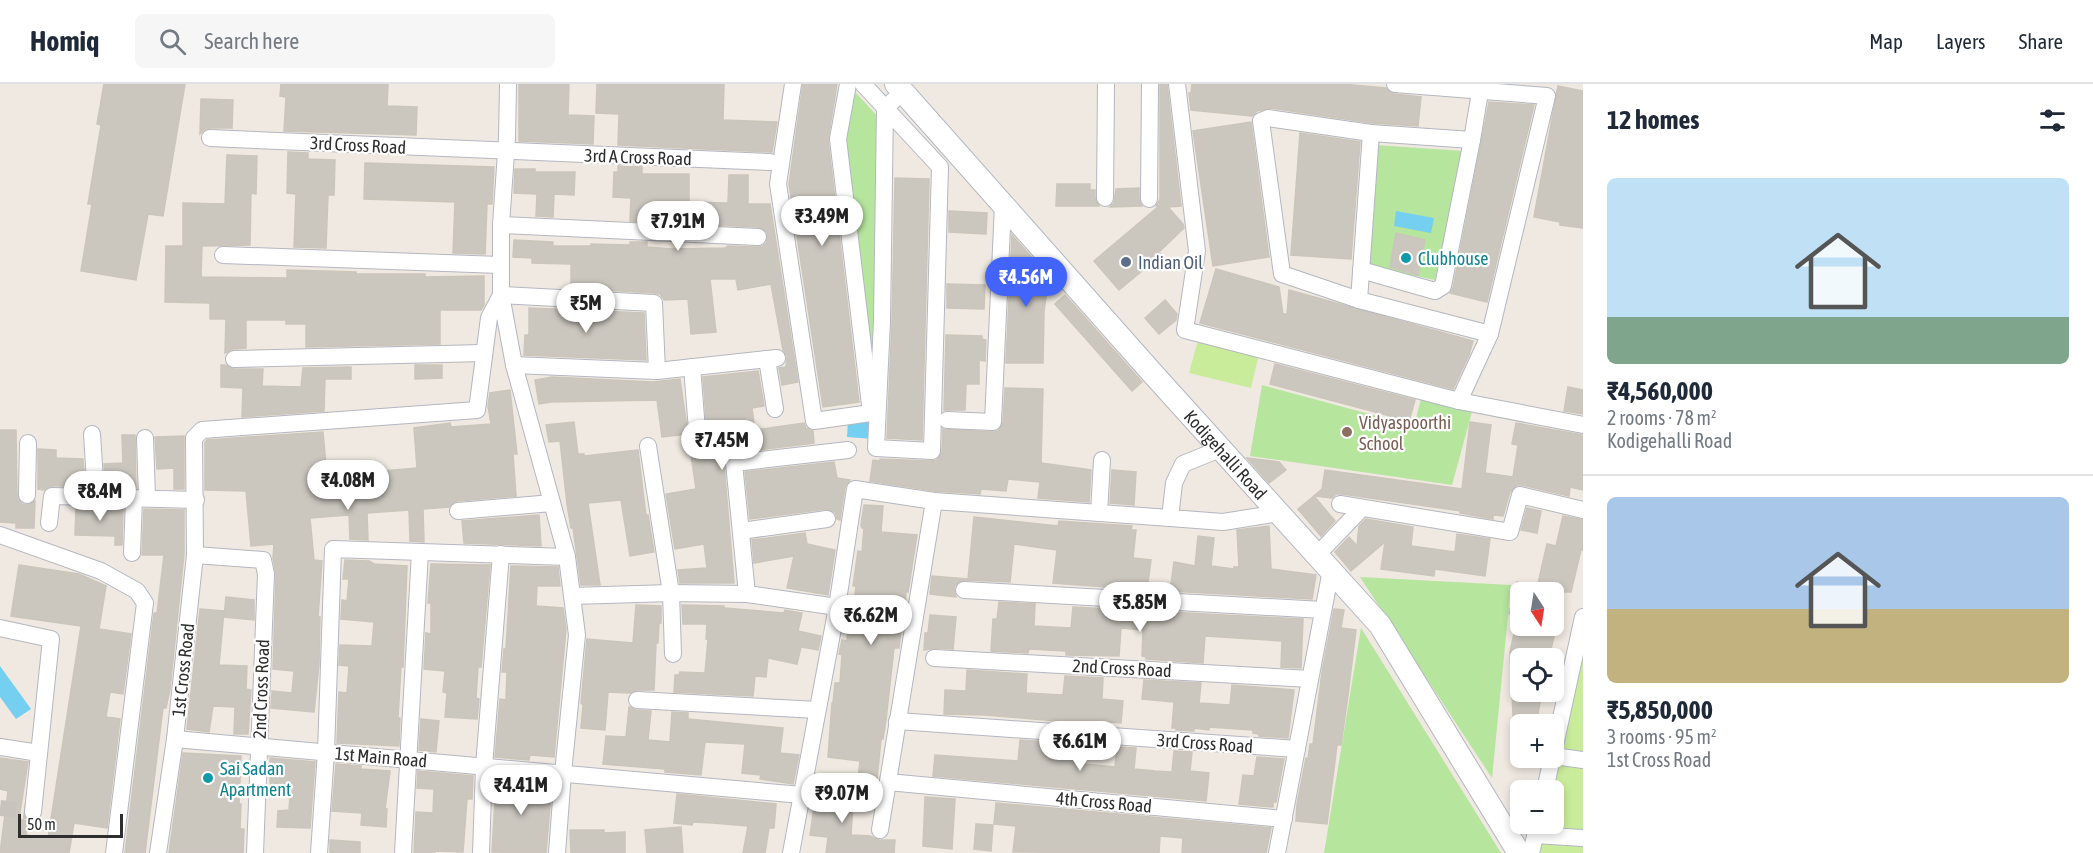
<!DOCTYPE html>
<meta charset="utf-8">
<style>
:root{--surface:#fff;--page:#f6f6f7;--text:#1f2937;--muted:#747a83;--line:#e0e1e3;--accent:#4264fb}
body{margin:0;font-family:"Asap Condensed",sans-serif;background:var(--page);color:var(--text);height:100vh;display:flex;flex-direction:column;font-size:22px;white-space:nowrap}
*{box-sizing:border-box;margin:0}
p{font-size:20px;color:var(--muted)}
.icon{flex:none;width:33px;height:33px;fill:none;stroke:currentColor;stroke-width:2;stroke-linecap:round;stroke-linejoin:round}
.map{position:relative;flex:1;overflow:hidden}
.details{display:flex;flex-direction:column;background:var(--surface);width:510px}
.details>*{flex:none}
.needle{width:39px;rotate:168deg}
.fabs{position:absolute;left:1510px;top:498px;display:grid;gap:12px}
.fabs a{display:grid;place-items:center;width:54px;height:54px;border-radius:9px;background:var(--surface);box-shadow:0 3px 9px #0003;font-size:30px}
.scale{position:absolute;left:18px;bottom:15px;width:105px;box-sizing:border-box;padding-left:6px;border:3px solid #2e2e2e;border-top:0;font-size:16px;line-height:21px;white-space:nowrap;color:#2e2e2e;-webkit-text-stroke:4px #fff;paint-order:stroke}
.price{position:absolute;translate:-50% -51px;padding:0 14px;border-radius:21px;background:#fff;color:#222;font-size:20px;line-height:39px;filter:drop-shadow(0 2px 3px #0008)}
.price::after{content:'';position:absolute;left:50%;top:36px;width:18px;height:14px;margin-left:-9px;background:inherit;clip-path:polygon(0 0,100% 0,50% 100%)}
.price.active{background:var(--accent);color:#fff}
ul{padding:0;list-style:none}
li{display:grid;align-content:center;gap:12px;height:318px;padding:0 24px}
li+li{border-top:2px solid var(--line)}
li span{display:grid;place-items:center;height:186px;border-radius:9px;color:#555}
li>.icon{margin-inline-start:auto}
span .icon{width:108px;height:108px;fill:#fffc;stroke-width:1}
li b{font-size:26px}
h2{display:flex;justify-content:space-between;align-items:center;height:72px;padding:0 24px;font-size:26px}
header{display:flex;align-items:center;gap:36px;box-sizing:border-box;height:84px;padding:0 30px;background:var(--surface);border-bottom:2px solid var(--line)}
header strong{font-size:28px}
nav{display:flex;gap:33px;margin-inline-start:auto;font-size:21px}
.search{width:420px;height:54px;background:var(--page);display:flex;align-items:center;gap:15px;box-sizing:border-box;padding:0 21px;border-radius:9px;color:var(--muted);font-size:22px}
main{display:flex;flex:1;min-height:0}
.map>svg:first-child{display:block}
.green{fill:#b6e59e}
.pitch{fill:#c9ec9a}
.water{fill:#75cff0}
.building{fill:#cbc7bf;stroke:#cbc5ba;stroke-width:1.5}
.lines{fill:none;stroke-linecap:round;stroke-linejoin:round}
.minor-tunnel{stroke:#c8c4bd;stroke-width:16;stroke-dasharray:16 8;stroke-linecap:butt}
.minor-casing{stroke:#b4b7c1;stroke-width:18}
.secondary-casing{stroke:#b4b7c1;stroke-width:24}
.minor{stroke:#fff;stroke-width:16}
.secondary{stroke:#fff;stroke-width:22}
.culture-dot{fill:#0f9aa8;stroke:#fff;stroke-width:2}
.service-dot{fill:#5c6f8a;stroke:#fff;stroke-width:2}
.education-dot{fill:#8d6e63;stroke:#fff;stroke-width:2}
.labels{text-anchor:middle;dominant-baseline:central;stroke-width:4.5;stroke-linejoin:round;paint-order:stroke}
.street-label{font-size:18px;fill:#2e2e2e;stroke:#fff}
.culture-label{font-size:18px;fill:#0d838f;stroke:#fff;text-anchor:start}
.service-label{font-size:18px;fill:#4e5e75;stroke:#fff;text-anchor:start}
.education-label{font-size:18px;fill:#785e54;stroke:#fff;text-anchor:start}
</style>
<header>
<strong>Homiq</strong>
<div class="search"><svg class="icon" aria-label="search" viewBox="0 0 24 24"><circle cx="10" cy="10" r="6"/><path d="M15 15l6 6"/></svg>Search here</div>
<nav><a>Map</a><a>Layers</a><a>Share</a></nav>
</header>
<main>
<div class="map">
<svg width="1583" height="769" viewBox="0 0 1583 769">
<rect width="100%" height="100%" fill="#efe9e1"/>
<g class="green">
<path d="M854 7 881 36 873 330 842 55Z"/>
<path d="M1375 61 1464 67 1435 196 1368 182Z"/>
<path d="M1262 301 1414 342 1422 311 1473 324 1452 401 1250 372Z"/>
<path d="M1360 493 1511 501 1492 694Z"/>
<path d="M1361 544 1501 769H1324Z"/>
</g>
<g class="pitch">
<path d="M1198 256 1259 270 1251 304 1189 289Z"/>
<path d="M1583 560V769H1538L1544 740H1554V706H1551Z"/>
</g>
<g class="water">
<path d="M1396 127 1434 134 1431 149 1394 142Z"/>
<path d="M848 336 874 338 873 355 847 353Z"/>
<path d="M0 582 31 625 16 635 0 613Z"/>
</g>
<g class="building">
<path d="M104 0H185L163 132 148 130 136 196 81 187 92 120H88L101 41 97 40Z"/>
<path d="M281 0H388L387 22 417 23 416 51 284 47 286 13 280 12Z"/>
<path d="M519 0H569L568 31 594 32 593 60 519 57Z"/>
<path d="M597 0H724L723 36 777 38 772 68 618 61 619 30 596 29Z"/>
<path d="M803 0H837L828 56 859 318 823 323 789 100Z"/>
<path d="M1160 0H1167L1181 122 1168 123 1183 140 1184 144 1159 168 1161 171 1119 206 1094 177 1159 122H1156L1160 115Z"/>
<path d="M1192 0H1342L1386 4 1394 10 1421 13 1418 42 1372 39 1270 24 1257 27 1252 32 1191 26 1189 9H1191Z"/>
<path d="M1558 2 1583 7V144L1560 141V138L1534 133Z"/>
<path d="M201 15 233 16 232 44H210L205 45 200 50Z"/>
<path d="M1489 18 1534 21 1487 218 1450 209 1453 204Z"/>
<path d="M1251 38 1269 173 1213 182 1193 47Z"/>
<path d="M1300 49 1360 58 1351 175 1291 171Z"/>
<path d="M288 68 308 69V75L335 76 334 111H328L326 164 294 163 296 110 287 109Z"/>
<path d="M227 71 257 72 256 110 251 109 250 161 202 162 201 193 287 194V186L324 187 356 188V190H425V193L484 192V221L481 226H440V260L306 263V240H286V236H246V264L233 265 225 269 226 235H210V219L165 218 166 162H183V119L225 120Z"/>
<path d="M365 79 494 83 492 120H487L485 170 453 169 455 118 364 115Z"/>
<path d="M618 82 642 83V90H689V118L728 119 729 91H748V120H770L798 298 782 301 779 284 786 283 787 272 783 266 771 200 738 206 736 195H710L716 248 691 250 688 215 664 216 660 210 655 209 571 204V180L532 179V174L513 173 514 156 553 158V162H591V160L630 161V158H647V163L672 165 725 164 728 162 758 163 763 162 767 158V148L758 143 630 137 631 114 613 113 614 88H618Z"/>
<path d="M515 85H535V88H575L574 111 554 110 553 133 536 132 537 110 514 109Z"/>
<path d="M895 94 929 95 922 356 887 354 892 237Z"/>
<path d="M1057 100H1090V106H1095V114L1099 122H1056Z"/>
<path d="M1139 104V115L1142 122 1110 123 1114 119 1116 105Z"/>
<path d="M949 127 987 129 986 150 949 148Z"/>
<path d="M1396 149 1425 156 1418 191 1390 183Z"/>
<path d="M1012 151 1049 193 1044 227 1043 279H1006Z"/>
<path d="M1216 185 1279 203 1283 230H1287L1289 206 1473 257 1469 271 1453 305 1200 239Z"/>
<path d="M947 200 985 201 984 225 947 224Z"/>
<path d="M1065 211 1142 298 1132 307 1055 220Z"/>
<path d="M1165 216 1177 230 1176 236 1159 250 1145 234Z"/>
<path d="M529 224 644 229 646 276 524 271 525 251H529Z"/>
<path d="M946 251 982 252V255L986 256 985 277 979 276V300H966L965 326H944Z"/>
<path d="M1275 280 1415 316 1409 337 1270 300Z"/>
<path d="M221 281H225L234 285H263L262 302 301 303 303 284 351 283V295H325L324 327 242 333 243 304 221 303Z"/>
<path d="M415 281H442V294L415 295Z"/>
<path d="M758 287 764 322 752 324 755 346 804 339 806 344 813 347 814 359 733 369 727 371 724 380 734 499H680L678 486 707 484 704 460 675 465 666 410 696 405 688 351 693 356H698L707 350 703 293Z"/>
<path d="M552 293 653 298 680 295 688 350 662 353 657 316 551 318 539 320 535 296Z"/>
<path d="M1568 303 1583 306V330L1564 327Z"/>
<path d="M1005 304 1043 305 1041 379 1091 386 1089 418 1038 414 1040 398 1008 395 1006 407 981 405 980 410 935 407 870 397 873 376 880 377V375L931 377 937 376 942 368 943 345 993 348 998 347 1003 338Z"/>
<path d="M510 306 517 370H513L516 412 457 417 449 423 423 425 424 458 410 457 409 426 367 429 368 456 350 455 349 431 310 434 314 476 322 477 318 533H320L319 580 314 628 271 624 272 607 292 609 294 587 273 585 276 490 273 474 274 460 251 462 246 407 205 406V358L207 356 323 348 327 392 417 384 414 344 450 339 451 343 491 340 488 322 490 309Z"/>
<path d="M574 338 578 370H584V372L638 366 646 432 648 431 654 468 630 472 621 416 588 419 600 501H581L573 444H571L567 420 560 357 549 358 546 341Z"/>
<path d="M1470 338 1491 341 1485 389 1513 393 1518 361 1512 360 1516 339 1583 351V406L1570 403 1569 412 1522 401H1517L1510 408 1503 432 1493 431V435L1460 429 1461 427 1342 410H1336L1332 414 1314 412 1322 405 1325 386 1462 405Z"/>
<path d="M0 346H16L17 411 22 420 27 421 35 417 34 444H16V439L0 438Z"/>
<path d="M122 351H135L136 404 106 403 104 380 123 379Z"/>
<path d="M184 352V405H174V384L157 385 155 353Z"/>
<path d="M38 365 56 366V374L83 375 85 402H52L44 406 38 405Z"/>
<path d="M1247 374 1279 378 1286 386 1269 399Z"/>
<path d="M834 378 837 394 850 396 845 403 840 436 837 435 835 428 826 425 750 435 745 388Z"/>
<path d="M1112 386 1136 388 1134 421 1110 419Z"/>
<path d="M1314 412 1335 437 1321 452 1298 425Z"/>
<path d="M864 421 883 422 881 448 917 451 908 508 906 507 905 527H903L899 564H894L886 636 883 655H881L876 706 857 704 860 677 828 673 832 619H833L835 599H840L842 571 839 570 842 556 847 557 848 543 851 544 856 502H853L858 467 862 468 864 444H862L861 441Z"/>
<path d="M76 423 123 424 122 461H115V452L75 451Z"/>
<path d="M1527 424 1541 427 1537 449 1521 446Z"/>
<path d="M144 425 184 426V470L170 605 166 624H163L145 769H125L154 529H157L164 471H142Z"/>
<path d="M539 431 541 462 464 459 462 437Z"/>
<path d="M1563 432 1583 436V466H1581L1571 508H1536L1547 460 1556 462Z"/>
<path d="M974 433 1058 442 1059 437 1132 442 1131 446H1136L1133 474 1151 476 1147 506 1053 499 1057 466 1014 460 1010 498 964 496 955 501 954 506 956 513 930 510 932 492 968 495Z"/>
<path d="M1366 435 1413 443 1411 462 1455 468 1457 450 1490 455 1485 492 1435 485 1434 492 1381 485 1385 458 1351 487 1335 468 1349 453 1357 462 1359 442Z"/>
<path d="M1269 442 1271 485 1316 491 1312 515 1170 507 1174 478 1195 482 1198 452 1214 454 1211 482 1234 485V483H1239L1237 446Z"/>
<path d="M805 449 807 460 835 466 828 511 787 504 794 472 754 479 752 456Z"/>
<path d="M345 476 369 477 374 480 407 482 403 583 401 582 398 634H400L399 662 337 659 339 608 347 609 349 582 339 581 340 561 372 562 374 538 341 535 342 516 347 517 349 495H343Z"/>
<path d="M431 480 490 481 481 583H478L476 614 479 615 477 635 445 633 447 609 443 608 445 587 424 585 426 549 431 550V519H428Z"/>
<path d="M19 481 79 490 106 502 99 545 131 550 123 610 110 608 106 633 120 635 107 744 74 739 69 769H0L8 707 0 705V674L28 678 19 735 28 737 26 751 48 754 81 542 11 532Z"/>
<path d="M511 482 558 483 560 502H537L536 522 563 524 566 545 554 673 530 671 529 676 495 673 500 615 506 616 507 588H502L504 565H506Z"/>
<path d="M1517 498 1521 499V532L1509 530Z"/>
<path d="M226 513 254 516V536L224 533Z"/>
<path d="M999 518 1035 520 1034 542 1071 544 1073 523 1303 535 1301 584 1281 583 1282 557 1205 552 1203 579 1146 575V573L1142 572 1143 546 1121 544 1119 572 1066 571V567L1029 565 1028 569 991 567 993 535H997Z"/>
<path d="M636 521 661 522V539H659L658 559H656L654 606H638L630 609 608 608 605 646 581 644 583 621 581 619 587 555 633 559Z"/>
<path d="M682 521 724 522V524L784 529 785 526 802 529 798 547 821 552 818 566 801 563 797 580 768 574 766 593 755 592 753 612 674 608 675 591H679L680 588 705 589 708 555H706L707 540H683Z"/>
<path d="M200 525 224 527 219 581 247 582 246 605 251 606 248 650H234L235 623 213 622 209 648 187 645Z"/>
<path d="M1334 525 1344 526 1341 544 1356 546 1348 611 1341 661H1337L1327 740 1296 737 1297 720 1306 674 1308 675 1310 660H1313L1322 588Z"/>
<path d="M930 531 956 533 953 565 935 564 924 566 925 549H928Z"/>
<path d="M1516 540 1555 548 1549 574H1521V606H1512L1510 568Z"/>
<path d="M967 586 1027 590 1026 609 1063 611 1065 592 1103 594 1102 615 1123 617 1121 639 1080 636 1078 639 986 631 944 630 945 606 966 607Z"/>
<path d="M1144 596 1201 599 1199 619 1230 621 1232 601 1294 606 1288 654 1259 652V650L1253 649V646L1209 643V646L1194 644V647L1176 646V644H1172L1174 618 1142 615Z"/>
<path d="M1512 608H1542L1536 640H1511L1513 633Z"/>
<path d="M629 623 636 626 651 627 648 656 670 658 672 628 688 629V635L783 644 780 669 799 671 793 700 760 695 761 691 742 689 745 660 705 658 701 691 665 688V685L603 680 606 652 626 653Z"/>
<path d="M421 635 439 637 436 668 419 666Z"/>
<path d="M1020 656 1076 660 1074 679 1115 683 1117 663 1136 664 1134 685 1155 687 1172 688 1174 667 1192 668 1190 687 1209 689 1206 717 933 692 935 671 1018 677Z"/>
<path d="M183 669 241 672 239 720H241L240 745H244L243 769H169Z"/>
<path d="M1257 673 1284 675 1276 718H1273V723L1239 720 1243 691 1254 692Z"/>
<path d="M270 674 315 678 310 744 277 743 278 727 289 726 291 700 270 699Z"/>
<path d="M336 680 361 682V685L390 687 385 725H387L386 743 361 741 362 729 332 727Z"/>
<path d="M418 687 473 692 472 715H467L463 768 435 767V769H414L416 728 433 729 434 705 417 704Z"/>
<path d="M494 694 552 699 546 769 492 768 495 716H493Z"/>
<path d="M817 702 854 705 851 751 870 752 879 756H895L894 769H826L828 753 810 751Z"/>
<path d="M677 710 776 720 774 744H769L765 769H743L748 742 713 739 693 738 692 741 674 739Z"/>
<path d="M925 713 955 715 952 765 923 762Z"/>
<path d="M996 719 1271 744 1266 769H1182L1183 754 1160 752 1159 769 1013 768 1016 742 994 740Z"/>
<path d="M976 740 993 741 991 767 974 765Z"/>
<path d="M681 743 683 769H647L645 746Z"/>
<path d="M570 746H604V749L625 748V769H571Z"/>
<path d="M330 756 360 758V769H330Z"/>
</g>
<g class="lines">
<path class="minor-tunnel" d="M0 724 33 728"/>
<defs>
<g id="minor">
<path d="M508 0 507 54 501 141V211L514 281 567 473 577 551 563 689 557 769"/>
<path d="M793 0 778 100 814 337 871 329 838 55 848 0"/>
<path d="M863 0 940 83 932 367 876 364 882 237 885 24 903 8"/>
<path d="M1177 0 1197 167 1185 246 1459 317 1490 250 1547 12 1395 0"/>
<path d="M1480 8 1472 56 1371 49 1268 34 1261 37 1282 190 1359 216 1490 250"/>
<path d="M210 54 770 78"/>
<path d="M1105 114 1106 0"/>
<path d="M1149 115 1150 0"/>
<path d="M501 141 758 153"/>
<path d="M223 171 500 181"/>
<path d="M1361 186 1435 207 1443 202 1472 56"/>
<path d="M1359 216 1371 49"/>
<path d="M234 275 484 269"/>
<path d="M767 275 775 325"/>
<path d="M514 281 657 287 777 274"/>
<path d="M692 283 697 346"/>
<path d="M1459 317 1583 341"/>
<path d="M947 336 993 338 1003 121"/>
<path d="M92 350 96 413"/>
<path d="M145 354 147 414"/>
<path d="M648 362 671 509 673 570"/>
<path d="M27 411 28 359"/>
<path d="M1340 420 1510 448 1520 411 1583 426"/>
<path d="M458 427 552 419"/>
<path d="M1099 429 1102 376"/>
<path d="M1170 434 1223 438 1279 429"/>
<path d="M49 439 52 412 196 416"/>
<path d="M741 447 827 435"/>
<path d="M0 451 101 487 137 507 145 519 114 769"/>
<path d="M132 469 134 414"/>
<path d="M195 471 194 354 202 346 477 326 489 234 501 211 654 219 657 287"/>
<path d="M1317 471 1362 424"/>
<path d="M964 506 1323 526"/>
<path d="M747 510 734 379 848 366"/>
<path d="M572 512 671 509 747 510 837 523"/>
<path d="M0 544 51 555 33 728"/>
<path d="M934 574 1310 595"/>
<path d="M637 616 817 626"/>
<path d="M897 637 1297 665"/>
<path d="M175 655 802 711"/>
<path d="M0 663 39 669"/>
<path d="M1554 666 1583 533"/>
<path d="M1554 672 1583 676"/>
<path d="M888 698 1284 735"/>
<path d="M1545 706 1552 674"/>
<path d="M880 746 934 417"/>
<path d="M1535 751 1583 754"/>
<path d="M158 769 175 655 195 471 263 476 266 490 255 769"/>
<path d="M319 769 326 668 333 465 567 473"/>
<path d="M403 769 420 468"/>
<path d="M481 769 484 682 501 470"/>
<path d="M791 769 837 523 855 405 934 417 1170 434 1174 399 1183 380 1220 365"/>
<path d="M1277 769 1331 486"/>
<path d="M1531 769 1538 740"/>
</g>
<g id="secondary">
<path id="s1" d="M896 0 1154 291 1380 541 1519 769"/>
</g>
</defs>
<use href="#minor" class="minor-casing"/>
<use href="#secondary" class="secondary-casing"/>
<use href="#minor" class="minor"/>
<use href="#secondary" class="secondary"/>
</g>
<g class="culture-dot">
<circle cx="1406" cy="174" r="6"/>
<circle cx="208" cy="694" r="6"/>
</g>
<circle class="service-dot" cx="1126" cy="178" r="6"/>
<circle class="education-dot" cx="1347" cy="348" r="6"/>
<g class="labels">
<g class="street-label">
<text transform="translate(358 61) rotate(3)">3rd Cross Road</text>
<text transform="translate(638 73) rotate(2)">3rd A Cross Road</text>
<text stroke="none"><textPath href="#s1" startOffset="496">Kodigehalli Road</textPath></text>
<text transform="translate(1122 584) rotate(3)">2nd Cross Road</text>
<text transform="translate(183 586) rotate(-84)">1st Cross Road</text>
<text transform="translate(261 605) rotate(-88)">2nd Cross Road</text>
<text transform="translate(1205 659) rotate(4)">3rd Cross Road</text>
<text transform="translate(381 673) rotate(5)">1st Main Road</text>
<text transform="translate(1104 718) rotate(5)">4th Cross Road</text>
</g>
<g class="culture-label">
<text x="1418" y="174">Clubhouse</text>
<text x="220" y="684">Sai Sadan<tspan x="220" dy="21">Apartment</tspan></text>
</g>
<g class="service-label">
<text x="1138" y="178">Indian Oil</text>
</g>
<g class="education-label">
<text x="1359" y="338">Vidyaspoorthi<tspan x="1359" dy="21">School</tspan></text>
</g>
</g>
</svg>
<div class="fabs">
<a><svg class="needle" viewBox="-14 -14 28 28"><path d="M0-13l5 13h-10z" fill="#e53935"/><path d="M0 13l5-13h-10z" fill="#747a83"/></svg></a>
<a><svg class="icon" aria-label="locate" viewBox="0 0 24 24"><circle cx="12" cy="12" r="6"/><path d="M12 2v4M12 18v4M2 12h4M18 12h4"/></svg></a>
<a>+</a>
<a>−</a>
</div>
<div class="scale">50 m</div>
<b class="price" style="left:822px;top:163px">₹3.49M</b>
<b class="price" style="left:678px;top:168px">₹7.91M</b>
<b class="price active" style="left:1026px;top:224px">₹4.56M</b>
<b class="price" style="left:586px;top:250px">₹5M</b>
<b class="price" style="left:722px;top:387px">₹7.45M</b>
<b class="price" style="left:348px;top:427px">₹4.08M</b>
<b class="price" style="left:100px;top:438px">₹8.4M</b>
<b class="price" style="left:1140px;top:549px">₹5.85M</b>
<b class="price" style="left:871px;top:562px">₹6.62M</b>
<b class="price" style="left:1080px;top:688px">₹6.61M</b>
<b class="price" style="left:521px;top:732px">₹4.41M</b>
<b class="price" style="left:842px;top:740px">₹9.07M</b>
</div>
<section class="details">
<h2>12 homes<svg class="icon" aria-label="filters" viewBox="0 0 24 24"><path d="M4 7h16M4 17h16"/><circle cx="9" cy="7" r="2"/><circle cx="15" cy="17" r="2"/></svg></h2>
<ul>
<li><span style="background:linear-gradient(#bfe0f5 75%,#7fa58c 0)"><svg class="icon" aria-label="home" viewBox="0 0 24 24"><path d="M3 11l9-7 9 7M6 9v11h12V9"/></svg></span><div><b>₹4,560,000</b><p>2 rooms · 78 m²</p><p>Kodigehalli Road</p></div></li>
<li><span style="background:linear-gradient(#a9c7e8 60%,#c2b280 0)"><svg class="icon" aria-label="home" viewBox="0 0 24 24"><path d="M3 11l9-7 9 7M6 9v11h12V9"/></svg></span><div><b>₹5,850,000</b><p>3 rooms · 95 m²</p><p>1st Cross Road</p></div></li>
</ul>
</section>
</main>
